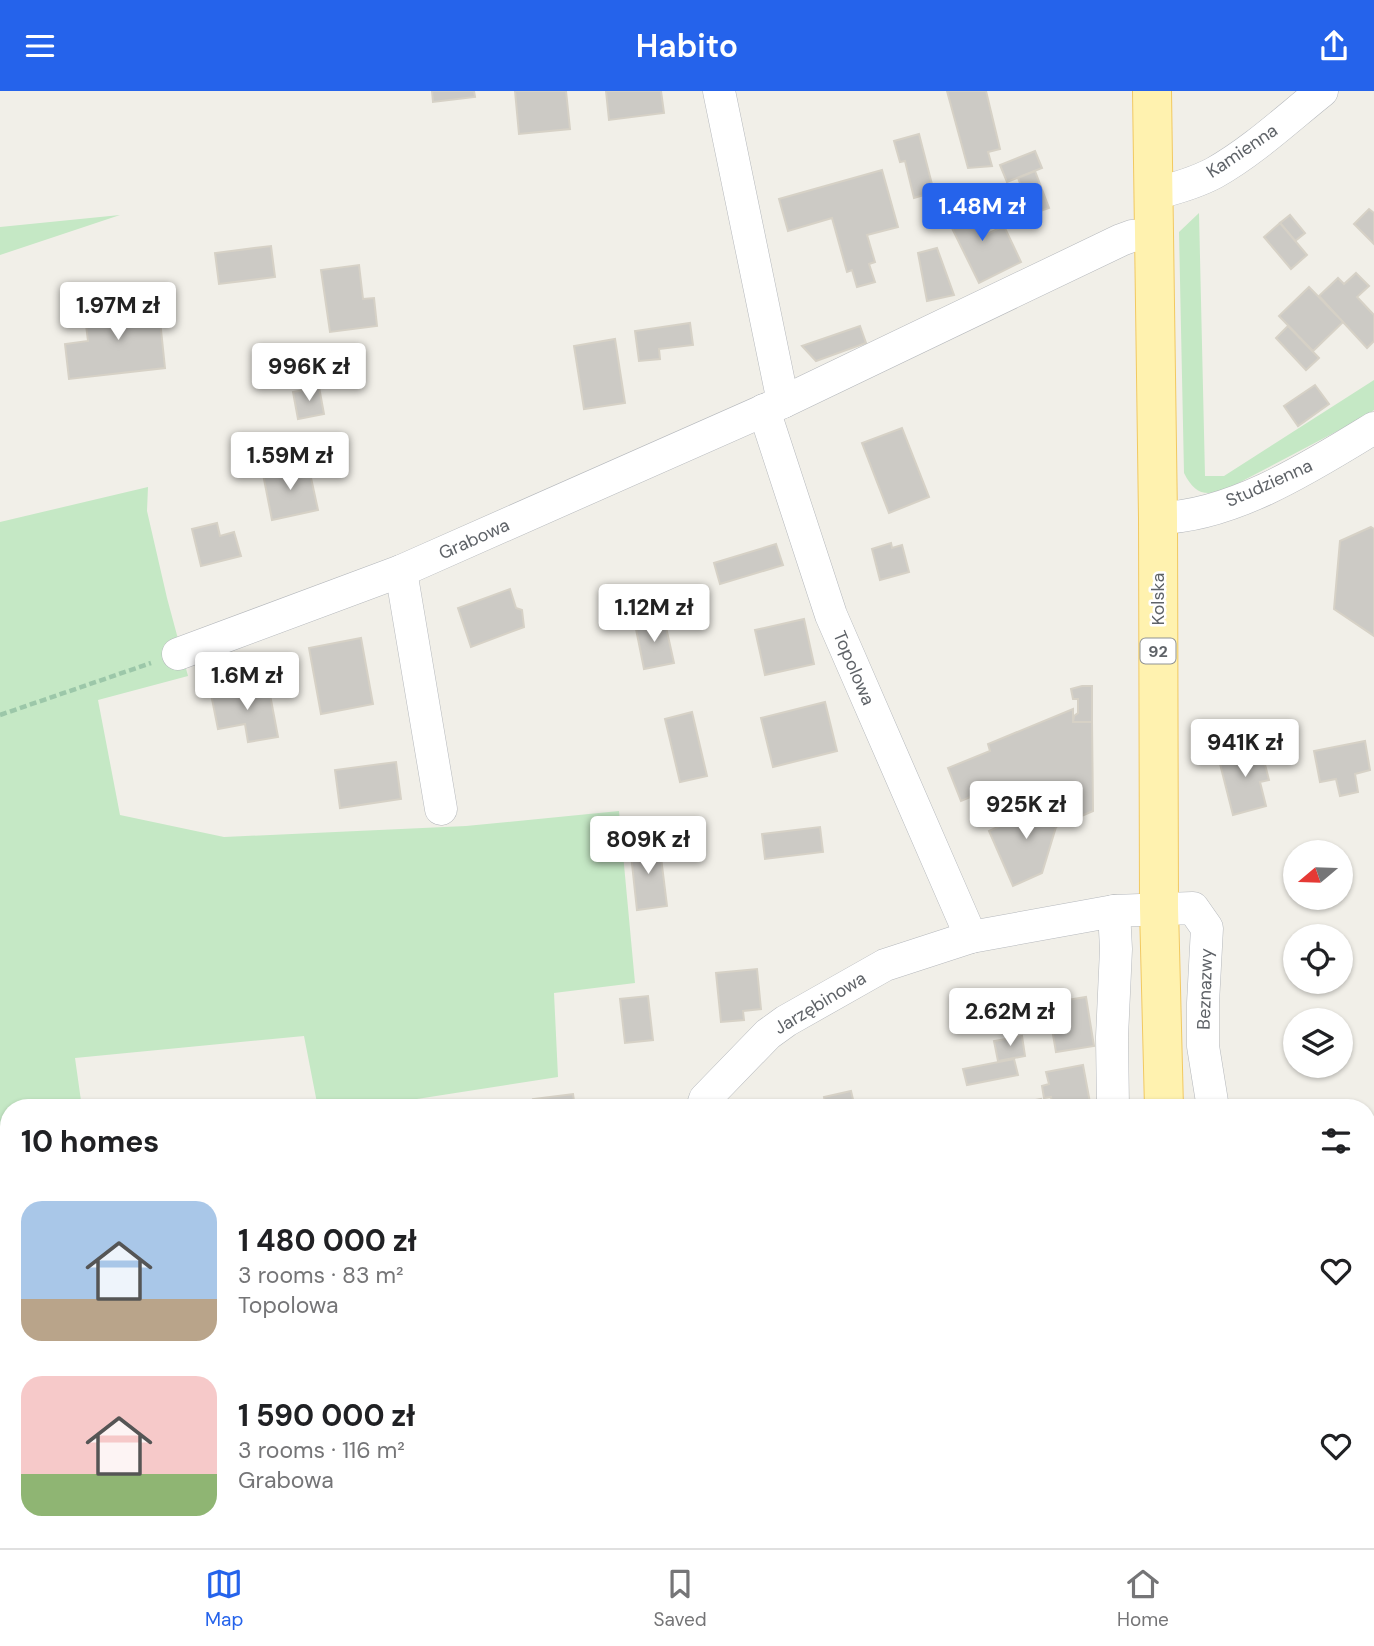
<!DOCTYPE html>
<meta charset="utf-8">
<style>
:root{--surface:#fff;--page:#f6f6f6;--text:#202124;--muted:#757577;--line:#e0e0e0;--accent:#2563eb}
body{margin:0;font-family:"DM Sans",sans-serif;background:var(--page);color:var(--text);height:100vh;display:flex;flex-direction:column;font-size:26px;white-space:nowrap}
*{box-sizing:border-box;margin:0}
p{font-size:23px;color:var(--muted)}
.icon{flex:none;width:38px;height:38px;fill:none;stroke:currentColor;stroke-width:2;stroke-linecap:round;stroke-linejoin:round}
.map{position:relative;flex:1;overflow:hidden}
.side{position:absolute;left:0px;top:1008px;width:1376px;height:450px;display:flex;flex-direction:column;background:var(--surface);border-radius:28px 28px 0 0;box-shadow:0 2px 5px #0004}
.side>*{flex:none}
.needle{width:46px;rotate:251deg}
.fabs{position:absolute;left:1283px;top:749px;display:grid;gap:14px}
.fabs a{display:grid;place-items:center;width:70px;height:70px;border-radius:50%;background:var(--surface);box-shadow:0 2px 5px #0004;font-size:35px}
.price{position:absolute;translate:-50% -60px;padding:0 16px;border-radius:7px;background:#fff;color:#222;font-size:23px;line-height:46px;filter:drop-shadow(0 2px 4px #0008)}
.price::after{content:'';position:absolute;left:50%;top:42px;width:21px;height:16px;margin-left:-10px;background:inherit;clip-path:polygon(0 0,100% 0,50% 100%)}
.price.on{background:var(--accent);color:#fff}
ul{padding:0;list-style:none}
li{display:flex;align-items:center;gap:21px;height:175px;padding:0 21px}
li span{display:grid;place-items:center;flex:none;width:196px;height:140px;border-radius:21px;color:#555}
li>.icon{margin-inline-start:auto}
span .icon{width:84px;height:84px;fill:#fffc;stroke-width:1}
li b{font-size:30px}
h2{display:flex;justify-content:space-between;align-items:center;height:84px;padding:0 21px;font-size:30px}
header{display:flex;justify-content:space-between;align-items:center;height:91px;padding:0 21px;background:var(--accent);color:#fff;font-size:32px;font-weight:600}
.dock{display:flex;justify-content:space-around;align-items:center;height:98px;border-top:2px solid var(--line);background:var(--surface);font-size:19px;color:var(--muted)}
.dock a{display:grid;justify-items:center;gap:4px}
.dock .on{color:var(--accent)}
.map>svg:first-child{display:block}
.green{fill:#c5e8c5}
.building{fill:#cccac5;stroke:#d6d1c6;stroke-width:2}
.lines{fill:none;stroke-linecap:round;stroke-linejoin:round}
.service-casing{stroke:#b5b8bc;stroke-width:18}
.minor-casing{stroke:#b5b8bc;stroke-width:33}
.primary-casing{stroke:#f2c960;stroke-width:40}
.path{stroke:#9cc7a9;stroke-width:4.5;stroke-dasharray:7 3.5;stroke-linecap:butt}
.service{stroke:#fff;stroke-width:16}
.minor{stroke:#fff;stroke-width:32}
.primary{stroke:#fff2af;stroke-width:38}
.labels{text-anchor:middle;dominant-baseline:central;stroke-width:5;stroke-linejoin:round;paint-order:stroke}
.shield{fill:#fff;stroke:#8f9295;stroke-width:2}
.shield-label{font-size:16px;font-weight:bold;fill:#5f6368}
.street-label{font-size:18px;fill:#5f6368;stroke:#fff}
</style>
<header><svg class="icon" aria-label="menu" viewBox="0 0 24 24"><path d="M4 6h16M4 12h16M4 18h16"/></svg>Habito<svg class="icon" aria-label="share" viewBox="0 0 24 24"><path d="M12 15V3M7 8l5-5 5 5M5 13v7h14v-7"/></svg></header>
<div class="map">
<svg width="1374" height="1457" viewBox="0 0 1374 1457">
<rect width="100%" height="100%" fill="#f1efe8"/>
<g class="green">
<path d="M1199 122 1205 385H1224L1374 289V319L1364 326 1229 397C1206 406 1195 404 1184 382L1179 141Z"/>
<path d="M120 124 0 164V136Z"/>
<path d="M148 396 147 420 167 507 188 585 98 609 120 724 224 746 466 735 619 720 635 892 554 902 558 986 359 1017H318L304 945 75 967 82 1017H9V1131L0 1132V431Z"/>
<path d="M9 1250V1449H211L212 1457H0V1252Z"/>
</g>
<g class="building">
<path d="M432 0H474L475 6 433 11Z"/>
<path d="M515 0H566L570 38 519 43Z"/>
<path d="M606 0H661L664 22 609 29Z"/>
<path d="M947 0H986L1000 58 988 61 992 75 968 77Z"/>
<path d="M919 43 934 101 914 107 905 70 900 71 894 50Z"/>
<path d="M1035 60 1042 77 1007 91 1000 74Z"/>
<path d="M882 79 898 136 867 144 875 171 869 173 875 191 857 196 852 179 847 181 832 127 788 140 779 108Z"/>
<path d="M1035 80 1049 117 1032 123 1018 87Z"/>
<path d="M970 108 987 143 1004 135 1021 171 979 192 944 121Z"/>
<path d="M1369 118 1374 122V153L1354 133Z"/>
<path d="M1290 124 1305 142 1295 150 1280 132Z"/>
<path d="M1280 132 1307 164 1291 178 1264 146Z"/>
<path d="M271 155 275 186 219 193 215 162Z"/>
<path d="M937 157 954 204 927 210 918 162Z"/>
<path d="M359 174 363 208 374 207 377 235 330 241 321 179Z"/>
<path d="M1356 182 1369 195 1357 206 1374 224V250L1367 257 1319 205 1338 187 1344 193Z"/>
<path d="M1309 196 1343 231 1313 260 1279 225Z"/>
<path d="M158 210 165 277 69 288 65 253 88 250 84 218Z"/>
<path d="M690 232 693 254 659 258 660 268 639 270 635 240Z"/>
<path d="M860 235 866 252 816 270 802 255Z"/>
<path d="M1288 235 1319 267 1306 279 1276 247Z"/>
<path d="M615 248 625 312 584 318 574 255Z"/>
<path d="M1315 294 1329 313 1298 335 1284 315Z"/>
<path d="M319 296 324 323 298 328 293 301Z"/>
<path d="M902 337 929 406 889 422 862 352Z"/>
<path d="M308 373 318 419 272 429 263 383Z"/>
<path d="M217 432 220 445 234 441 241 465 201 475 192 438Z"/>
<path d="M1371 436 1374 438V545L1334 518 1340 450Z"/>
<path d="M891 452 892 457 902 454 909 481 880 489 872 458Z"/>
<path d="M776 453 783 474 720 493 714 472Z"/>
<path d="M510 498 516 517 522 519 524 536 471 556 458 517Z"/>
<path d="M664 527 674 572 644 578 635 533Z"/>
<path d="M804 528 814 573 765 584 755 539Z"/>
<path d="M361 547 373 613 321 623 309 557Z"/>
<path d="M268 593 278 646 248 651 245 633 218 638 211 603Z"/>
<path d="M1082 595H1092V631H1073L1074 625 1078 622V608H1073L1071 598Z"/>
<path d="M825 611 837 660 773 676 761 627Z"/>
<path d="M1073 618V631H1092L1093 720 1056 736 1044 706 1017 717 1006 691 961 710 948 677 990 660 988 653Z"/>
<path d="M692 621 707 685 680 691 665 628Z"/>
<path d="M1365 650 1370 679 1355 683 1358 701 1340 705 1336 688 1320 691 1314 660Z"/>
<path d="M1260 654 1269 689 1260 691 1266 715 1233 724 1218 665Z"/>
<path d="M396 671 401 708 340 717 335 679Z"/>
<path d="M1044 706 1056 736 1042 782 1013 795 989 740 1017 727 1014 719 1017 717Z"/>
<path d="M820 736 823 761 765 768 762 743Z"/>
<path d="M659 750 667 815 637 819 630 754Z"/>
<path d="M757 878 761 918 743 920 744 929 721 931 716 882Z"/>
<path d="M648 905 653 949 625 952 620 908Z"/>
<path d="M1086 906 1094 955 1056 961 1051 932 1059 930 1055 911Z"/>
<path d="M1022 945 1025 965 998 970 994 950Z"/>
<path d="M1014 968 1018 984 967 994 963 978Z"/>
<path d="M1083 974 1091 1017H1053L1051 1006 1044 1007 1042 995 1049 993 1046 981Z"/>
<path d="M851 1000 855 1017H826L824 1006Z"/>
<path d="M573 1003 575 1017H534L533 1008Z"/>
<path d="M1041 1008 1043 1017H995Z"/>
<path d="M1374 1172V1191L1367 1193V1174Z"/>
<path d="M1374 1241V1263L1367 1265V1243Z"/>
<path d="M318 1449H394V1451L355 1457H319Z"/>
<rect x="1055" y="1449" width="39" height="8"/>
<path d="M1331 1449 1334 1457H1287L1285 1450Z"/>
</g>
<g class="lines">
<defs>
<path id="service" d="M700 1457 746 1449"/>
<g id="minor">
<path d="M719 0 783 311"/>
<path d="M1153 103C1174 98 1195 92 1214 82 1253 60 1287 28 1322 0"/>
<path d="M764 319 831 524 971 846"/>
<path d="M1158 427C1232 426 1312 375 1374 337"/>
<path d="M401 480 441 718"/>
<path d="M178 563 401 480 783 311 1121 149 1132 145 1152 144"/>
<path d="M702 1017 705 1008 768 943 786 930 885 874 971 846 1114 820 1193 817 1207 837 1203 912V955L1213 1017"/>
<path d="M1113 1017 1112 946 1116 858 1114 820"/>
<path d="M1367 1337 1374 1331"/>
<path d="M650 1449V1457"/>
<path d="M1126 1449V1457"/>
</g>
<g id="primary">
<path d="M1152 0 1158 427 1159 817 1164 1017"/>
<path d="M1168 1457V1449"/>
</g>
</defs>
<use href="#service" class="service-casing"/>
<use href="#minor" class="minor-casing"/>
<use href="#primary" class="primary-casing"/>
<g class="path">
<path d="M0 624 151 572"/>
<path d="M1223 1457V1449"/>
</g>
<use href="#service" class="service"/>
<use href="#minor" class="minor"/>
<use href="#primary" class="primary"/>
</g>
<g class="labels">
<rect class="shield" x="1140.5" y="547.5" width="35" height="25" rx="5"/>
<g class="shield-label">
<text x="1158" y="560">92</text>
</g>
<g class="street-label">
<text transform="translate(1242 60) rotate(-34)">Kamienna</text>
<text transform="translate(1269 392) rotate(-24)">Studzienna</text>
<text transform="translate(474 448) rotate(-24)">Grabowa</text>
<text transform="translate(1158 508) rotate(-90)">Kolska</text>
<text transform="translate(854 577) rotate(67)">Topolowa</text>
<text transform="translate(1205 898) rotate(-88)">Beznazwy</text>
<text transform="translate(820 912) rotate(-31)">Jarzębinowa</text>
</g>
</g>
</svg>
<div class="fabs">
<a><svg class="needle" viewBox="-14 -14 28 28"><path d="M0-13l5 13h-10z" fill="#e53935"/><path d="M0 13l5-13h-10z" fill="#757577"/></svg></a>
<a><svg class="icon" aria-label="locate" viewBox="0 0 24 24"><circle cx="12" cy="12" r="6"/><path d="M12 2v4M12 18v4M2 12h4M18 12h4"/></svg></a>
<a><svg class="icon" aria-label="layers" viewBox="0 0 24 24"><path d="M12 4l9 5-9 5-9-5zM3 14l9 5 9-5"/></svg></a>
</div>
<b class="price on" style="left:982px;top:152px">1.48M zł</b>
<b class="price" style="left:118px;top:251px">1.97M zł</b>
<b class="price" style="left:309px;top:312px">996K zł</b>
<b class="price" style="left:290px;top:401px">1.59M zł</b>
<b class="price" style="left:654px;top:553px">1.12M zł</b>
<b class="price" style="left:247px;top:621px">1.6M zł</b>
<b class="price" style="left:1245px;top:688px">941K zł</b>
<b class="price" style="left:1026px;top:750px">925K zł</b>
<b class="price" style="left:648px;top:785px">809K zł</b>
<b class="price" style="left:1010px;top:957px">2.62M zł</b>
<section class="side">
<h2>10 homes<svg class="icon" aria-label="filters" viewBox="0 0 24 24"><path d="M4 7h16M4 17h16"/><circle cx="9" cy="7" r="2"/><circle cx="15" cy="17" r="2"/></svg></h2>
<ul>
<li><span style="background:linear-gradient(#a9c7e8 70%,#b9a48a 0)"><svg class="icon" aria-label="home" viewBox="0 0 24 24"><path d="M3 11l9-7 9 7M6 9v11h12V9"/></svg></span><div><b>1 480 000 zł</b><p>3 rooms · 83 m²</p><p>Topolowa</p></div><svg class="icon" aria-label="heart" viewBox="0 0 24 24"><path d="M12 20l-8-8c-3-5 5-10 8-4 3-6 11-1 8 4z"/></svg></li>
<li><span style="background:linear-gradient(#f6c9c9 70%,#8fb573 0)"><svg class="icon" aria-label="home" viewBox="0 0 24 24"><path d="M3 11l9-7 9 7M6 9v11h12V9"/></svg></span><div><b>1 590 000 zł</b><p>3 rooms · 116 m²</p><p>Grabowa</p></div><svg class="icon" aria-label="heart" viewBox="0 0 24 24"><path d="M12 20l-8-8c-3-5 5-10 8-4 3-6 11-1 8 4z"/></svg></li>
</ul>
</section>
</div>
<nav class="dock">
<a class="on"><svg class="icon" aria-label="map" viewBox="0 0 24 24"><path d="M3 6l6-2 6 2 6-2v14l-6 2-6-2-6 2zM9 4v14M15 6v14"/></svg>Map</a>
<a><svg class="icon" aria-label="saved" viewBox="0 0 24 24"><path d="M7 4h10v16l-5-4-5 4z"/></svg>Saved</a>
<a><svg class="icon" aria-label="home" viewBox="0 0 24 24"><path d="M3 11l9-7 9 7M6 9v11h12V9"/></svg>Home</a>
</nav>
